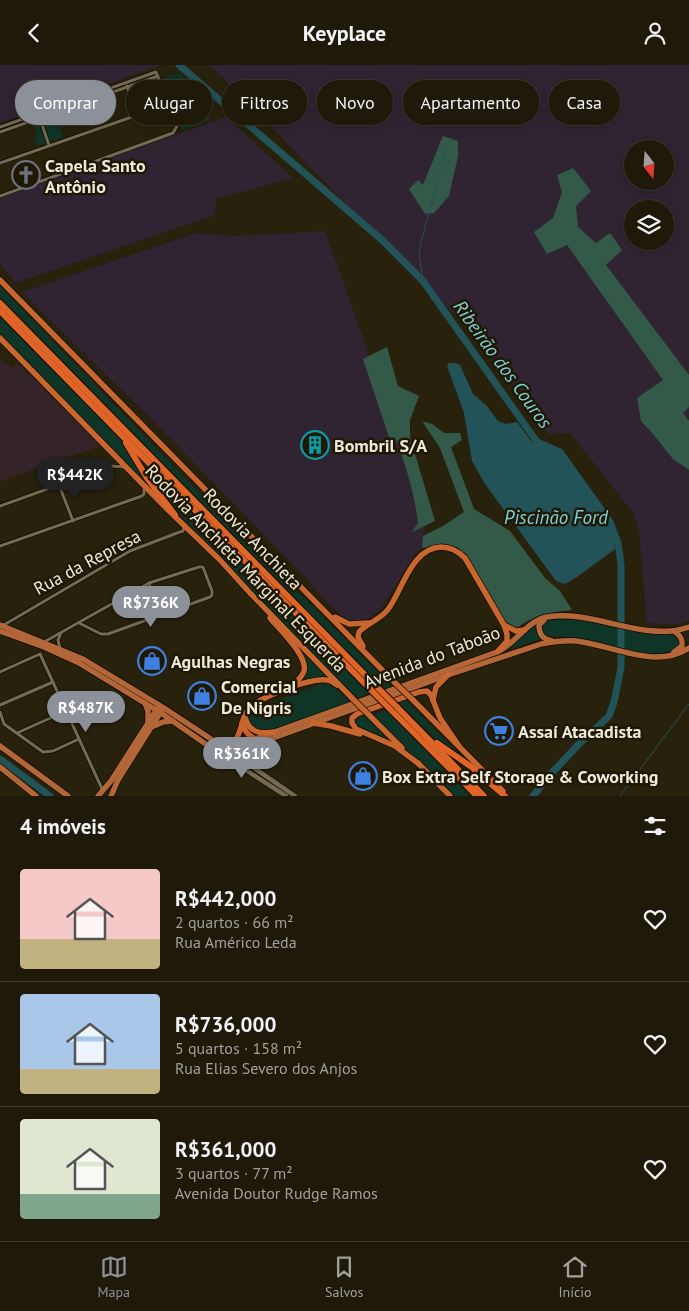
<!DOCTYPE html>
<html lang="pt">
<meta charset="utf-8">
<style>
:root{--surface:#1e1909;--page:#2b2617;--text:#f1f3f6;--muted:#a1a09c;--line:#3c382a;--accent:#8c9099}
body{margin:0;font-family:"PT Sans",sans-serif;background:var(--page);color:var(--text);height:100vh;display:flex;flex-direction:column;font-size:19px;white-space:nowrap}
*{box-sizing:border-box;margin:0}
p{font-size:16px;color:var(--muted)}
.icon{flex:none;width:28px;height:28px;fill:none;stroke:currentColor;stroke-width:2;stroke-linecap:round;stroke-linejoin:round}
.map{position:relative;height:731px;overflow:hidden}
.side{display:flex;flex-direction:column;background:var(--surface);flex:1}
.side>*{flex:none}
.banner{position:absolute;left:15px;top:15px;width:660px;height:45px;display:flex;gap:10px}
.needle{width:32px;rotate:163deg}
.tools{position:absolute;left:624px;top:75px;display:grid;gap:10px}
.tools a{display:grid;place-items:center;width:50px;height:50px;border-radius:50%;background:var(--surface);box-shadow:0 2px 12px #0003,0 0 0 1px var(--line);font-size:25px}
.price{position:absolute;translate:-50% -42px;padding:0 11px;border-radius:18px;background:var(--accent);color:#fff;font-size:16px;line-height:32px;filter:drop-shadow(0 1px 2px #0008)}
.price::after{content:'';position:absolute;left:50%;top:30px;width:15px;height:11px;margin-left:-8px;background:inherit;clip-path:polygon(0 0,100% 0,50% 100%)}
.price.current{background:#222;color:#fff}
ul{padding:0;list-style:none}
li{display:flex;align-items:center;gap:15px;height:125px;padding:0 20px}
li+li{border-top:1px solid var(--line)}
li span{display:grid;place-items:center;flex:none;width:140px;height:100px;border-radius:5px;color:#555}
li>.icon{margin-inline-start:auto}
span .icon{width:60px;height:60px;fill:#fffc;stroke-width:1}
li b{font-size:21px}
h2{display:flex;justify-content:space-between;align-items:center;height:60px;padding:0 20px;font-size:21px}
.tag{padding:0 18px;border-radius:22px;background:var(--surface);box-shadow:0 2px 12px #0003,0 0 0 1px var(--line);font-size:18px;line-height:45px}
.tag.current{background:var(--accent);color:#fff}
header{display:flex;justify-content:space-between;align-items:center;height:65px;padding:0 20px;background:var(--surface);font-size:22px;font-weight:800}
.dock{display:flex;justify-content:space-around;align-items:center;height:70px;border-top:1px solid var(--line);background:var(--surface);font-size:14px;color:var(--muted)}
.dock a{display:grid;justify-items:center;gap:2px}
.dock .current{color:var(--accent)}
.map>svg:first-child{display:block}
.industrial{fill:#302432;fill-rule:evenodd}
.education{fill:#35232a}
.green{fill:#0f3526}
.forest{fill:#335a49}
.water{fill:#215359}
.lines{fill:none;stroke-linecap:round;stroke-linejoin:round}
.stream{stroke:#215359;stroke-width:1}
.river{stroke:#215359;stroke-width:7}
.minor-casing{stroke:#110a00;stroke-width:4.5}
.tertiary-casing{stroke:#110a00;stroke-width:5.5}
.primary-casing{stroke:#110a00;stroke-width:7}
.trunk-casing{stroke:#110a00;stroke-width:7}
.motorway-casing{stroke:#110a00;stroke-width:8}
.minor{stroke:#736b53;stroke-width:3}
.tertiary{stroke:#736b53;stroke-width:4.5}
.primary{stroke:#b36739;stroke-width:5.5}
.trunk{stroke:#c86630;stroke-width:5.5}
.motorway{stroke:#de6427;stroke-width:6}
.trunk-bridge-casing{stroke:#110a00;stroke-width:7;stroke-linecap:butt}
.motorway-bridge-casing{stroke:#110a00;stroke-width:8;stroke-linecap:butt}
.trunk-bridge{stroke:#c86630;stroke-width:5.5}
.motorway-bridge{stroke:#de6427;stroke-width:6}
.labels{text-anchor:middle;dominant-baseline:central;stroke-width:5;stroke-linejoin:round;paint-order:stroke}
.poi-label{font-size:18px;font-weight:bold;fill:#ede9db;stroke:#1f1804;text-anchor:start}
.street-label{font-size:18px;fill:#ede9db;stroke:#1f1804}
.water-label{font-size:19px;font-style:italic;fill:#7dd2dd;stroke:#1f1804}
</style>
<header><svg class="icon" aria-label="back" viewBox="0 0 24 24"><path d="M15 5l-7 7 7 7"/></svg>Keyplace<svg class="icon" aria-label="person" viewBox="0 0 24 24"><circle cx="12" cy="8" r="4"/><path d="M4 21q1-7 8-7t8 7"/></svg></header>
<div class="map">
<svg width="689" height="731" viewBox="0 0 689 731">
<rect width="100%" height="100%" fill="#28210c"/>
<g class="industrial">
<path d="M0 0H161L0 58Z"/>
<path d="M208 0H689V555L684 558 673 559 647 558 639 465 632 446 570 368 549 369 481 277 218 8ZM632 84H665V116H632ZM632 144H665V176H632Z"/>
<path d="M226 52 293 113 216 134 215 150 16 218 0 199V132Z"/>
<path d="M325 166 368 287 425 459 423 470 426 479 417 486 380 545 368 554 355 557 346 555 329 540 307 514 158 361 22 227 196 168 234 171Z"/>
</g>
<path class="education" d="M0 294 12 303 18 298 101 381 0 416Z"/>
<g class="green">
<path d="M181 8 211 55 182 65 163 13Z"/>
<path d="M66 45 70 57 59 61 63 72 37 81 34 72 38 71 33 57Z"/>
<path d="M0 221 184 412 461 691 440 678 330 570 0 232Z"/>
<path d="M0 252 121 375 154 427 0 269Z"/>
<path d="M140 396 143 397 369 628 358 633 352 628C306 582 260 536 216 488 187 457 162 433 140 396Z"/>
<path d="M559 554 585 556 642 567 675 570 679 572 681 578 671 588 661 590 645 589 582 573 544 570 541 562 545 556Z"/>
<path d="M538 557 535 565 541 574 506 585 528 564Z"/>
<path d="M299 584 329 614 297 619C308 604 309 600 299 584Z"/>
<path d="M327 618 335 623 350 637 270 665 266 666 252 663 248 654 254 644 318 620Z"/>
<path d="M386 645 470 731H453L374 651Z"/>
<path d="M363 650 365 651 392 678 354 659 355 653Z"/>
</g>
<g class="forest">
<path d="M443 71 458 76V91L449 131 434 148 425 149 409 124 418 115 423 120Z"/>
<path d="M573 103 591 126 576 141 578 162 596 178 610 168 622 185 606 200 689 310V342L683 348 689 356V405L673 394 653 369 641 356 637 333 663 315 567 180 547 189 534 167 553 153 562 127 557 110Z"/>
<path d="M387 282 398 321 419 331 410 355V372L435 456 412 467 418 458C415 430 406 401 396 375L389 372 363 294Z"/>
<path d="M422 356 432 359 444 368H460L462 375 451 382 474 444 510 466 545 513 560 526 572 545C551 547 532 550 516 564L507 560 466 489 451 481 442 479 422 483 423 471 443 461 464 447 440 383Z"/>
</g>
<path class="water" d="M449 298H456L460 300 473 329 486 340 498 356 506 359 517 357 531 376 558 390 605 455 613 471 615 484 577 512 565 519 556 516 485 419 472 396 464 348 447 301Z"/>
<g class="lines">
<g class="stream">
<path d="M423 216 419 190 421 177 447 81"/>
<path d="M620 731 689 639"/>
</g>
<g class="river">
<path d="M179 0 382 175 423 216 537 377 560 387 610 457 618 478 621 499V603L614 637 609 651 578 680 550 710 533 731"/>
<path d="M0 694 50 731"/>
</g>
<defs>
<g id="minor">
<path d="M127 21 137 50"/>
<path d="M39 51 49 80"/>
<path d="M0 62 156 7 177 61 173 68 0 131"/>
<path d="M0 67 158 11"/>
<path d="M0 98 169 39"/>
<path d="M59 420 73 456"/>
<path d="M0 441 111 401 124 402"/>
<path d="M0 481 142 431 144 429V423"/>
<path d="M149 518 160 550"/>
<path d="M2 561 130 486 177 468 183 466 184 462"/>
<path d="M44 577 149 518 199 502H203L212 526V530L210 532 108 569H101L79 558"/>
<path d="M60 583 58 575 61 568"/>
<path d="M40 589 103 726"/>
<path d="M0 607 40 589"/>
<path d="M0 640 53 617"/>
<path d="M0 647 4 659 43 687 53 686 79 674"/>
<path d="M17 668 66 646"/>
</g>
<g id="tertiary">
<path d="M216 677 295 731"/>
<path d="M213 684 286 731"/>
</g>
<g id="primary">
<path d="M544 555 539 560C539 570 543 574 552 576"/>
<path d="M0 560 83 594 164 643 214 676 230 680 255 674 497 587C516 579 526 556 547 552 595 544 642 578 689 562"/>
<path d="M0 566 44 582 79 598 161 648 210 682 229 686 248 682 448 610 541 579C552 577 564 575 576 576 612 580 655 605 689 583"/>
<path d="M674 566C680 570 683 574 682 581L674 587"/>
<path d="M145 638 148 646V660"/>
<path d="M154 661 163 657 173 656"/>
<path d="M0 681 68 731"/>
<path d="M248 700 244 690 248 682"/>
<path d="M0 702 36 731"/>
<path d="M98 731 111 716 157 644"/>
<path d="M111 731 118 715 162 645"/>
</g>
<g id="trunk">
<path d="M0 215 392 615"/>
<path d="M0 273 166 443 220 495 250 528 352 633"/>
<path d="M335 552 349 559 369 558"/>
<path d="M270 553C279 564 308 591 304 606 302 613 294 619 288 623"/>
<path d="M504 560 516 566 525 565"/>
<path d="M363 581 358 572 359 567C368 557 381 555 389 543 403 523 412 483 441 482 451 482 459 487 465 493L504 560 507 569V576L497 587"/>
<path d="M413 635 503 726"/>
<path d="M433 635 436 622 448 610"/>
<path d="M370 651 402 683"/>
<path d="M245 652C249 668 260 669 274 667"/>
<path d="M242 658C245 669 252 673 262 677"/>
<path d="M313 658 331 661 360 669"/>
<path d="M230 680C242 672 240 657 247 646 255 633 311 613 326 615 330 615 333 617 337 620"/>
<path d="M418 698 450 731"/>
<path d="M419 699 395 681 356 664 352 658V653L357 649 419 627 427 626 431 630 440 653 459 681"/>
</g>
<g id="motorway">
<path d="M0 238 377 622"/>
<path d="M0 246 371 625"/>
<path d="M126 378 147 413 175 450"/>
<path d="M397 642 484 731"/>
<path d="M391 645 477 731"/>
<path d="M437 678 470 701 505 731"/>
</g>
</defs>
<use href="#minor" class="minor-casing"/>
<use href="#tertiary" class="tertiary-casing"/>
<use href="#primary" class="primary-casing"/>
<use href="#trunk" class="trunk-casing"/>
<use href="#motorway" class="motorway-casing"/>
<use href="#minor" class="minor"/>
<use href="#tertiary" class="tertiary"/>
<use href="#primary" class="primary"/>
<use href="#trunk" class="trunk"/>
<use href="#motorway" class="motorway"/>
<defs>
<g id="trunk-bridge">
<path d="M392 615 413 635"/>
<path d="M352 633 370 651"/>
</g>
<g id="motorway-bridge">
<path d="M377 622 397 642"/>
<path d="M371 625 391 645"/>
</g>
</defs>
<use href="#trunk-bridge" class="trunk-bridge-casing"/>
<use href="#motorway-bridge" class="motorway-bridge-casing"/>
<use href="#trunk-bridge" class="trunk-bridge"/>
<use href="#motorway-bridge" class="motorway-bridge"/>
</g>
<defs>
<symbol id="church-ring" viewBox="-11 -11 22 22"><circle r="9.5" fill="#1f1804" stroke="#6b7280" stroke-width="1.5"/><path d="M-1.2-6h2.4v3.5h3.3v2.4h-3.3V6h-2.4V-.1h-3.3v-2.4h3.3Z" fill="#6b7280"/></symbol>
<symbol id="building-ring" viewBox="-11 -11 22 22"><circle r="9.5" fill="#1f1804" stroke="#0f9aa8" stroke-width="1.5"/><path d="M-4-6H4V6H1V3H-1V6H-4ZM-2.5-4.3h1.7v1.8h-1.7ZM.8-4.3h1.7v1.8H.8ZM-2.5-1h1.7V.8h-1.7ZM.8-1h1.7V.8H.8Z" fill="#0f9aa8"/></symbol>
<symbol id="shop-ring" viewBox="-11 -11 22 22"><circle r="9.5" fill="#1f1804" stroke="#3f7fe0" stroke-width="1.5"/><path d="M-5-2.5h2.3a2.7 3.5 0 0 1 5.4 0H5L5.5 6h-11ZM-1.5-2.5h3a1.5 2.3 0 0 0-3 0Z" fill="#3f7fe0"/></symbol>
<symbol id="supermarket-ring" viewBox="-11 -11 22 22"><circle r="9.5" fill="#1f1804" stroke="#3f7fe0" stroke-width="1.5"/><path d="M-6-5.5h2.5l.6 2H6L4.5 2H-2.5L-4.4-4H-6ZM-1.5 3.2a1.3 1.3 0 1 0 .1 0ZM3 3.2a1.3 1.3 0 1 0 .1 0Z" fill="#3f7fe0"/></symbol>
</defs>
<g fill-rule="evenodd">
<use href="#church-ring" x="10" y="94" width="32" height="32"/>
<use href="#building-ring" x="299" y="364" width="32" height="32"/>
<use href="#shop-ring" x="136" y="580" width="32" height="32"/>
<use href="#shop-ring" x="186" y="615" width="32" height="32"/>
<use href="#supermarket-ring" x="483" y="650" width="32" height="32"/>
<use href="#shop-ring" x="347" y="695" width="32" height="32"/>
</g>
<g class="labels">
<g class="poi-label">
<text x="45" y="100">Capela Santo<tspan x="45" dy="21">Antônio</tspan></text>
<text x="334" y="380">Bombril S/A</text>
<text x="171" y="596">Agulhas Negras</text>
<text x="221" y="621">Comercial<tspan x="221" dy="21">De Nigris</tspan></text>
<text x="518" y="666">Assaí Atacadista</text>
<text x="382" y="711">Box Extra Self Storage &amp; Coworking</text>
</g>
<g class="street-label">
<text transform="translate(253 474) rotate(46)">Rodovia Anchieta</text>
<text transform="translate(87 497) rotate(-28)">Rua da Represa</text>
<text transform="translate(246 503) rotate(46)">Rodovia Anchieta Marginal Esquerda</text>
<text transform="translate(432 592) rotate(-21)">Avenida do Taboão</text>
</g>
<g class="water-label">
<text transform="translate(503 299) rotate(54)">Ribeirão dos Couros</text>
<text x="556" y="452">Piscinão Ford</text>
</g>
</g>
</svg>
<div class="tools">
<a><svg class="needle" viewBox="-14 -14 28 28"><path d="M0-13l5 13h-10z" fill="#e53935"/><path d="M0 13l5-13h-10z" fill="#a1a09c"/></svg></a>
<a><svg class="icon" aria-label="layers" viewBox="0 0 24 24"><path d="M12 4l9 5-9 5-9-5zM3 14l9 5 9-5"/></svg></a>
</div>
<b class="price current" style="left:75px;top:435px">R$442K</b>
<b class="price" style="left:151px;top:563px">R$736K</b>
<b class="price" style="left:86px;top:668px">R$487K</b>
<b class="price" style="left:242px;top:714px">R$361K</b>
<div class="banner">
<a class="tag current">Comprar</a>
<a class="tag">Alugar</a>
<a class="tag">Filtros</a>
<a class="tag">Novo</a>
<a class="tag">Apartamento</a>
<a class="tag">Casa</a>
</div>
</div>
<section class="side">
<h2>4 imóveis<svg class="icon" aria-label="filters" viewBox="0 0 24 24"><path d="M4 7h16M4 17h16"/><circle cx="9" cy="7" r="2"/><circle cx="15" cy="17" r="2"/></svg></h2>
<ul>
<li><span style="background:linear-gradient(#f6c9c9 70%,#c2b280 0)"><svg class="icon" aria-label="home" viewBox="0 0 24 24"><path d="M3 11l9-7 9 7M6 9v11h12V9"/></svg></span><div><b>R$442,000</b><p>2 quartos · 66 m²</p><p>Rua Américo Leda</p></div><svg class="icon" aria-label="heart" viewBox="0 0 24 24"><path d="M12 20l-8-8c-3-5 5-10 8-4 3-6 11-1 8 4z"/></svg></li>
<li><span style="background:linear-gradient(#a9c7e8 75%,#c2b280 0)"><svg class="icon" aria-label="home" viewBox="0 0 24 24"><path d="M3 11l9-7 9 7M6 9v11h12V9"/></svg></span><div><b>R$736,000</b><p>5 quartos · 158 m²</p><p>Rua Elias Severo dos Anjos</p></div><svg class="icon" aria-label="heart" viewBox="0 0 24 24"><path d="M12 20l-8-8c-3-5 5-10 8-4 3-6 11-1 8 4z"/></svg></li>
<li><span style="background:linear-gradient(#dfe7d0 75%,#7fa58c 0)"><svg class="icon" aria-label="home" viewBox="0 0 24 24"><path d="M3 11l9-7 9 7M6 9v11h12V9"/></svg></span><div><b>R$361,000</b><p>3 quartos · 77 m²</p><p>Avenida Doutor Rudge Ramos</p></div><svg class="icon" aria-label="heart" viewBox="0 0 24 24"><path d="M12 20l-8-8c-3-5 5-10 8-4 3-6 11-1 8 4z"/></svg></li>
</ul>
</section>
<nav class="dock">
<a class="current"><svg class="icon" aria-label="map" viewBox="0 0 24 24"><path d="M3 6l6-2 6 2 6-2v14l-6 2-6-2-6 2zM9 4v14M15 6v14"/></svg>Mapa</a>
<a><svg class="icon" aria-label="saved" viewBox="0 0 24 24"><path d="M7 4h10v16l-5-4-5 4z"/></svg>Salvos</a>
<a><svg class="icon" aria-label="home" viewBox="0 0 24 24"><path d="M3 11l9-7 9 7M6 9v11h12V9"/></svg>Início</a>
</nav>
